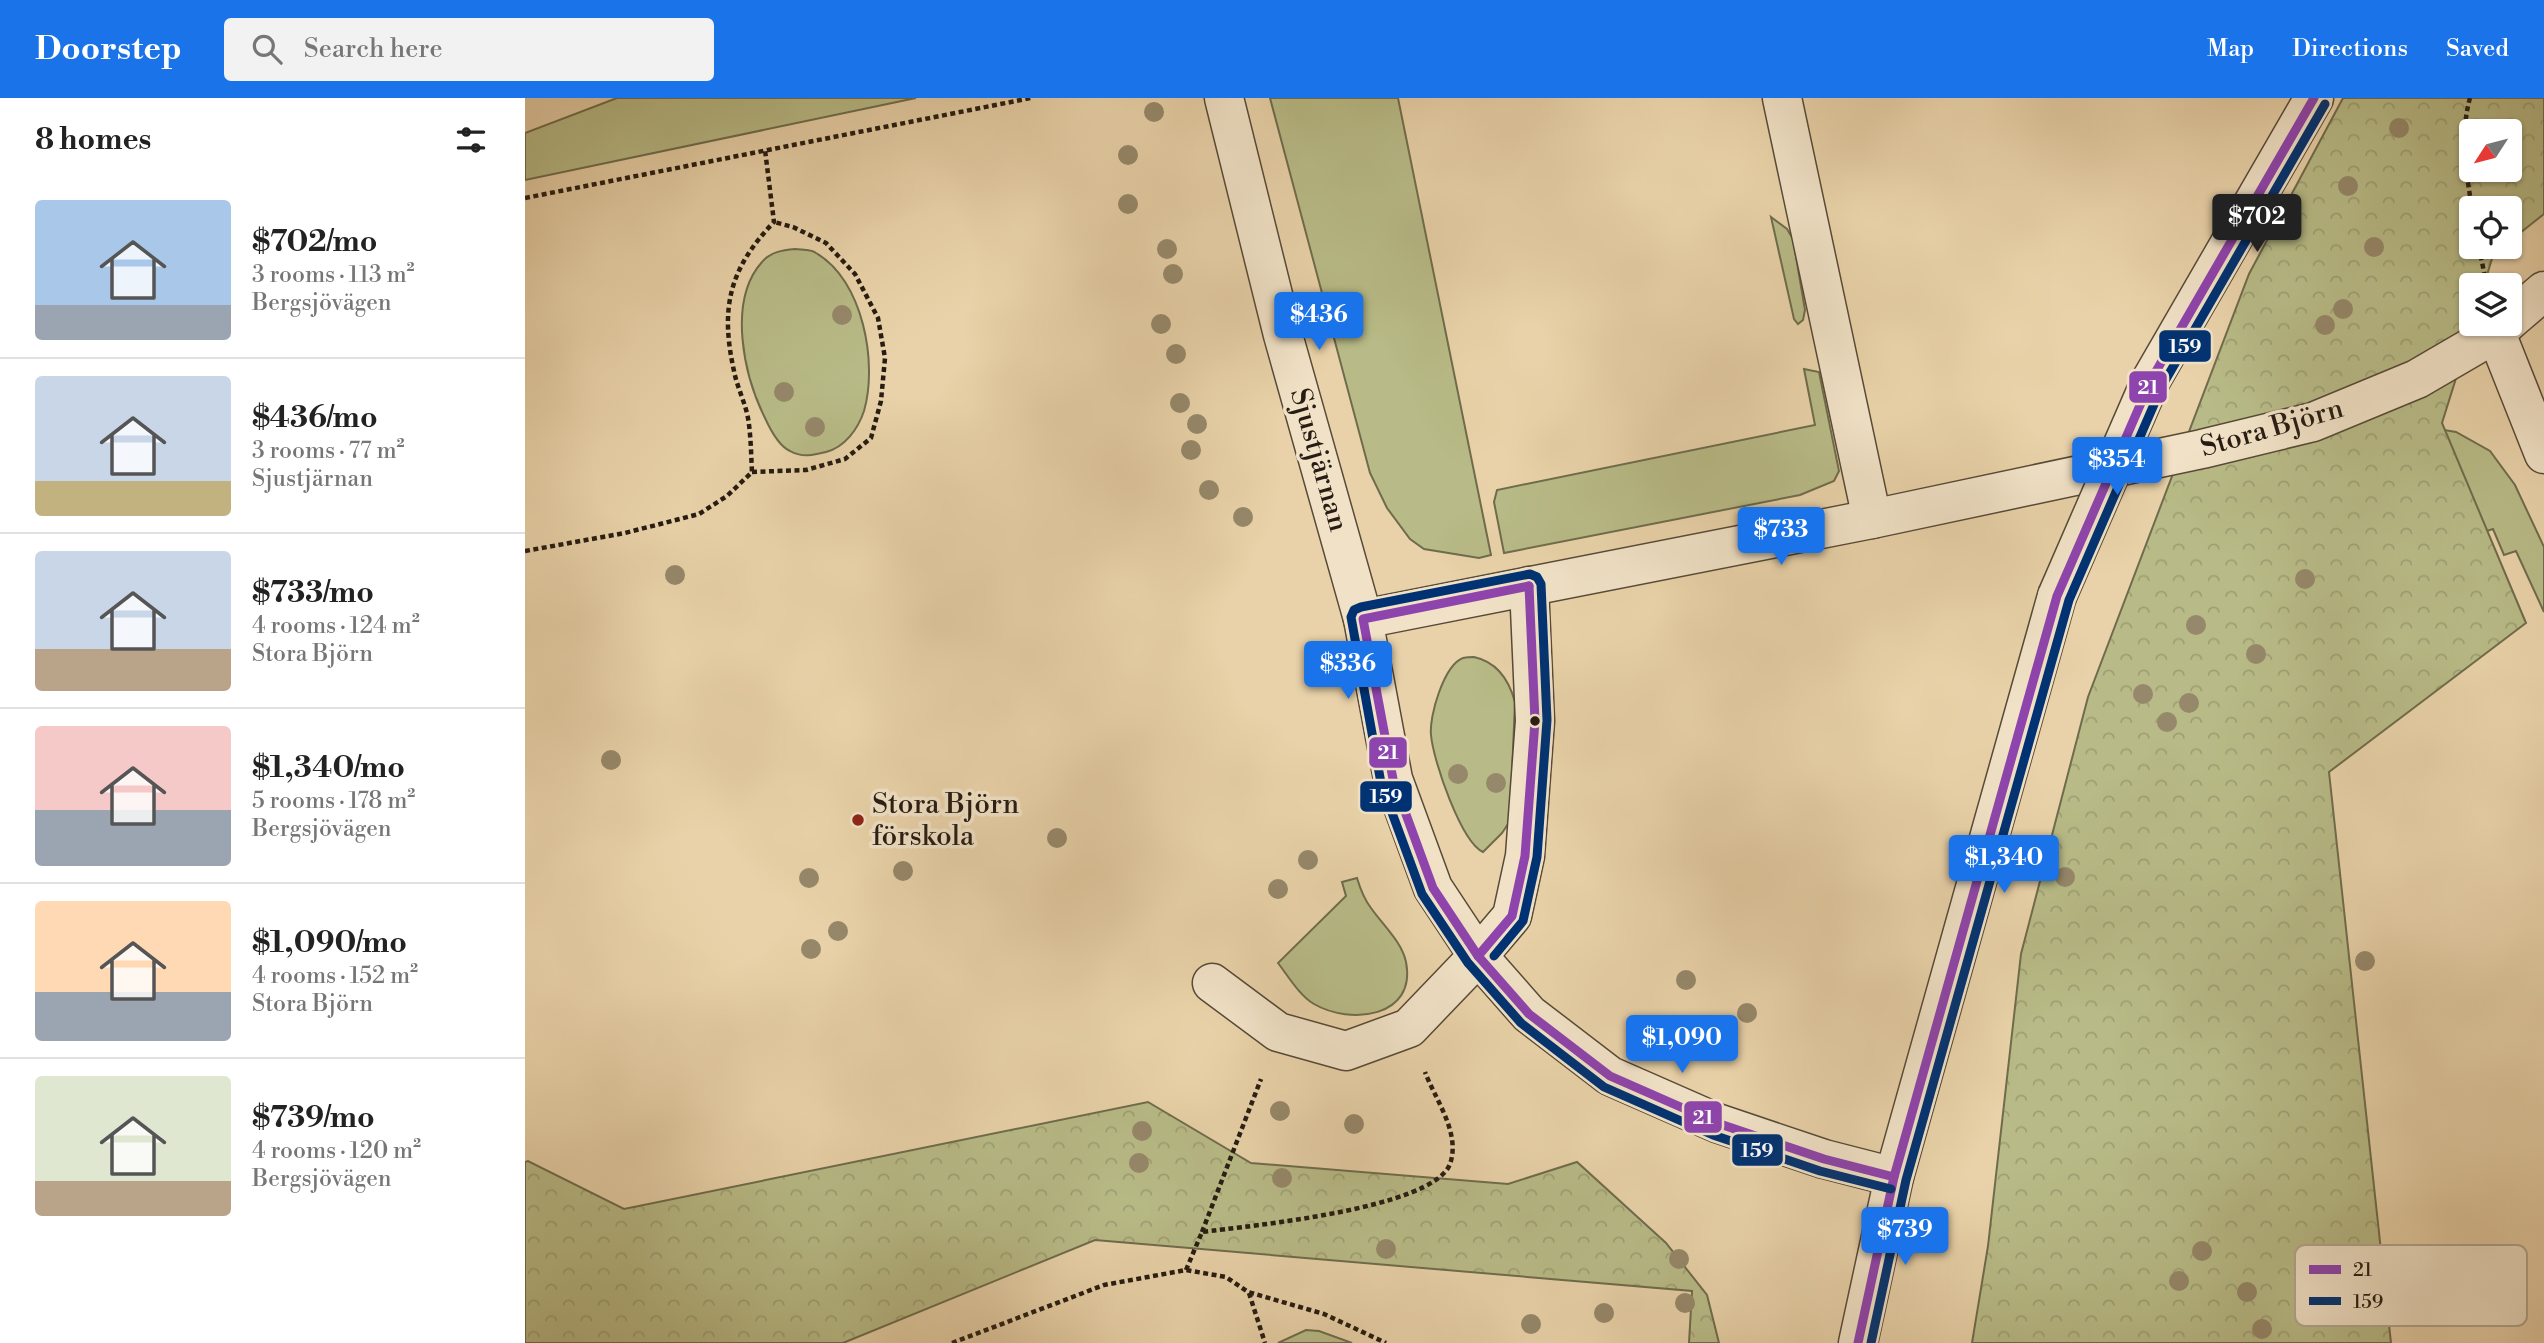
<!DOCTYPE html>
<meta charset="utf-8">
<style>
:root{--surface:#fff;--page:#f2f2f2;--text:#222;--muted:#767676;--line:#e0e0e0;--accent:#1a73e8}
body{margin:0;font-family:"Libre Bodoni",serif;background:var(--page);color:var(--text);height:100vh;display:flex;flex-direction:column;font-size:26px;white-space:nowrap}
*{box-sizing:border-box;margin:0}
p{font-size:23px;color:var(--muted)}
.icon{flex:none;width:38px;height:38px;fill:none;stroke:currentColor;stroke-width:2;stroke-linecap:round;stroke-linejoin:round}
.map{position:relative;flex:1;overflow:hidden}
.details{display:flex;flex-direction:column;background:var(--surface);width:525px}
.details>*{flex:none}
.needle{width:46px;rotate:234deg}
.fabs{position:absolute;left:1934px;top:21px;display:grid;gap:14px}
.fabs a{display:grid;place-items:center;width:63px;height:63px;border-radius:7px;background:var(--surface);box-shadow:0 2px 5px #0004;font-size:35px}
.price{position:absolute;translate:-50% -60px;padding:0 16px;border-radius:7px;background:var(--accent);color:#fff;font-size:23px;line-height:46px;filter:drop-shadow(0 2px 4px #0008)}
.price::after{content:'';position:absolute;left:50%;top:42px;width:21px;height:16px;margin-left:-10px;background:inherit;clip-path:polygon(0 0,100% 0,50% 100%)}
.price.selected{background:#222;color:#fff}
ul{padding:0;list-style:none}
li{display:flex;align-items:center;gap:21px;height:175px;padding:0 35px}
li+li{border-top:2px solid var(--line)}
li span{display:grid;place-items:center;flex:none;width:196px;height:140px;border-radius:7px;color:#555}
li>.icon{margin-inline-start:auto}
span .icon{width:84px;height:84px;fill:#fffc;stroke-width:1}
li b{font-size:30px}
h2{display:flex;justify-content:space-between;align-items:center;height:84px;padding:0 35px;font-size:30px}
header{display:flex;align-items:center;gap:42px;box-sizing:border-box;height:98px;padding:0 35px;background:var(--accent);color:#fff}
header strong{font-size:33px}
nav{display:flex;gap:38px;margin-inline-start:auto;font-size:24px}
.search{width:490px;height:63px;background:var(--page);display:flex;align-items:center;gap:18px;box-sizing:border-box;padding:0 24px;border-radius:7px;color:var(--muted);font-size:26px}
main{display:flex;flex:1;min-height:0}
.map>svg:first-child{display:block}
.grass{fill:#b8bb87;stroke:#6f6c4d;stroke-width:2}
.forest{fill:url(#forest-crowns);stroke:#6f6c4d;stroke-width:2;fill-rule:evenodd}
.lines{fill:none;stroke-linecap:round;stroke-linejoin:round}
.minor-casing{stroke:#574a38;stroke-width:41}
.path{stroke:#261c13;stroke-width:4.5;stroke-dasharray:5 3.5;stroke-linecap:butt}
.minor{stroke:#f1e2c7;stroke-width:38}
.minor-bridge-casing{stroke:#574a38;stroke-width:41;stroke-linecap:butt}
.minor-bridge{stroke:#f1e2c7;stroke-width:38}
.bus-1-casing{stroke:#f1e2c7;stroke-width:14}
.bus-2-casing{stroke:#f1e2c7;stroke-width:14}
.bus-1{stroke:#8e44ad;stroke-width:9}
.bus-2{stroke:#003273;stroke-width:9}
.tree{fill:#96886a}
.bus-dot{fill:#261c13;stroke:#f1e2c7;stroke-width:2.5}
.poi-dot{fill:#8f2418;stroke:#f1e2c7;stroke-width:2.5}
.labels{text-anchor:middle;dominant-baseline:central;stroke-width:7;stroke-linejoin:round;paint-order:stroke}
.street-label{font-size:28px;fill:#261c13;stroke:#f1e2c7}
.poi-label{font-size:28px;fill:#261c13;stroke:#f1e2c7;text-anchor:start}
.key{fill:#f1e2c7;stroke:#b4a791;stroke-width:2}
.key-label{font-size:19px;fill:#261c13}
.line-badge{stroke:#f1e2c7;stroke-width:2.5}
.badge-label{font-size:19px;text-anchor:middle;font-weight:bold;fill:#fff}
</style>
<header>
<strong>Doorstep</strong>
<div class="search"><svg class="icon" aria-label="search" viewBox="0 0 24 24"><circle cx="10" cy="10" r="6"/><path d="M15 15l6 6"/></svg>Search here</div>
<nav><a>Map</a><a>Directions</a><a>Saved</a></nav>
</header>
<main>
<section class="details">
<h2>8 homes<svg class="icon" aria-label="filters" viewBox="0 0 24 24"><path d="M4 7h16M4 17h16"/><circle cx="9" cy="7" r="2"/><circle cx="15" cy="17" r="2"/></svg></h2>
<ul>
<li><span style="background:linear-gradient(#a9c7e8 75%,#9aa5b1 0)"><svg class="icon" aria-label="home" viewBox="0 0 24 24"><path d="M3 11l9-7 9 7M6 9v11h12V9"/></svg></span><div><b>$702/mo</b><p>3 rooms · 113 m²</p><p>Bergsjövägen</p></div></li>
<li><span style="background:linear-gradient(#c9d6e8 75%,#c2b280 0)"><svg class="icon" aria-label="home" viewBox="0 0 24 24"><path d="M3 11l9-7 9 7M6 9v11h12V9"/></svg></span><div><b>$436/mo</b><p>3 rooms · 77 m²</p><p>Sjustjärnan</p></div></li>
<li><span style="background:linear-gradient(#c9d6e8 70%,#b9a48a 0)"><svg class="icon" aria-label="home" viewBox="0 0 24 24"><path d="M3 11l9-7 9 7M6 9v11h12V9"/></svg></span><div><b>$733/mo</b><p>4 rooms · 124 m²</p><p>Stora Björn</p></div></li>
<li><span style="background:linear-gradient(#f6c9c9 60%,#9aa5b1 0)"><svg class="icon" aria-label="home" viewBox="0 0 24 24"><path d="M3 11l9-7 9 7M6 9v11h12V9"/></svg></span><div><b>$1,340/mo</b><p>5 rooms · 178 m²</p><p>Bergsjövägen</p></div></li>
<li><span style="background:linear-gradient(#ffd9b3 65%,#9aa5b1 0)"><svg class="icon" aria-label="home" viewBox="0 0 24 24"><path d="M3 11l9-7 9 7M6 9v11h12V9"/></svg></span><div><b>$1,090/mo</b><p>4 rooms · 152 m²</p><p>Stora Björn</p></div></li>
<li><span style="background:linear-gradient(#dfe7d0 75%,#b9a48a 0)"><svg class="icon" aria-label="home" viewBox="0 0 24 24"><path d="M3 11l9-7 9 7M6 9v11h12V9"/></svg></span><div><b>$739/mo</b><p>4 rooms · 120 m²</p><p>Bergsjövägen</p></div></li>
</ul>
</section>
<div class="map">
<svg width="2019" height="1245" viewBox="0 0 2019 1245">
<defs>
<pattern id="forest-crowns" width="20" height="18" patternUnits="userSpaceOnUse" patternTransform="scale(1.75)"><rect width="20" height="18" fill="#b8bb87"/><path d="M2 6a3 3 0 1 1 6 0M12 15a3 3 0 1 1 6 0" fill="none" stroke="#9ea074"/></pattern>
</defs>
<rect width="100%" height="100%" fill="#e9d2a9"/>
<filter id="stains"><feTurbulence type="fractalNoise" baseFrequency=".00286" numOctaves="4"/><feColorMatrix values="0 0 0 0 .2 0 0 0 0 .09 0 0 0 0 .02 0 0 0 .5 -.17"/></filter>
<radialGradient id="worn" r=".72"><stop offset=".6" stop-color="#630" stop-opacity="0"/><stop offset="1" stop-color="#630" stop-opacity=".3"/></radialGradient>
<g class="grass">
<path d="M92 0H391L0 82V35Z"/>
<path d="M745 0H873L966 457 954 460 899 451 885 441 862 410 845 375Z"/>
<path d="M1246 119 1262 131 1268 141 1280 212 1278 222 1273 226 1269 221Z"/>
<path d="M270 151C277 152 286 151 291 155 338 182 353 265 339 313 333 331 320 349 301 354 289 357 277 360 265 353 254 348 245 331 240 320 219 278 202 203 237 164 245 154 258 152 270 151Z"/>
<path d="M1279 271 1294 274 1314 373 1309 383 1275 397 979 455 969 404 972 392 1290 327Z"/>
<path d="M1907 330 1931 334 1965 353 1990 387 2019 449V514L1991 453 1979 457 1968 431 1720 509Z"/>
<path d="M949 559C972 564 984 582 990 604L985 723 977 735 958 754C936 744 908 662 906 637 904 618 919 567 938 560 942 559 946 559 949 559Z"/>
<path d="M832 780C835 790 839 801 846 810 857 826 877 844 881 864 892 920 825 927 789 906 775 898 763 878 753 865L821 798 817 784Z"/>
<path d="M781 1232 794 1233 827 1245H753Z"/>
</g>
<g class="forest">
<path d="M1818 0H2019V116L1985 143 1984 110H1946V149H1977L1969 154 1959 187H1946L1948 226 1917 325 2001 525 1804 674 1866 1245H1447L1463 1148 1496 856 1563 599 1724 176ZM1946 33H1984V72H1946Z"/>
<path d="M623 1004 726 1065 983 1086 1052 1064 1141 1145 1182 1197 1194 1245H1164L1167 1193 570 1142 318 1245H0V1064L3 1063 99 1111Z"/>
</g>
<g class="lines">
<defs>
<g id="minor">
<path d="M699 0 758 237 838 521"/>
<path d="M1257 0 1347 421"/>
<path d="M1984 223 2019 193"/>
<path d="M1971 235 2019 356"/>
<path d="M1626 282 1789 0"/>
<path d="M687 885 753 934 821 953 884 930 953 858 987 818 1000 758 1010 623 1004 488"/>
<path d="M1369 1079 1299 1061 1192 1025 1085 978 1004 916 953 858 908 790 868 681 838 521 1347 421 1677 351 1788 324 1892 281 1971 235 1981 226"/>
<path d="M1333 1245 1369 1079 1532 498"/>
</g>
</defs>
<use href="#minor" class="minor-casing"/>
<g class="path">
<path d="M1945 0C1935 35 1941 74 1947 110"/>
<path d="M0 100 506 0"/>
<path d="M1954 149 1960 179"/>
<path d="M227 374 281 372 320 361 346 340 356 303 360 260 353 220 330 176 301 145 268 129 249 124"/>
<path d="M0 453 100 435 174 416 202 398 227 374C226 356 226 338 223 320 220 304 212 289 209 273 195 210 204 171 249 124L240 52"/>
<path d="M677 1134 736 981"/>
<path d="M661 1172 677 1134C723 1128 908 1111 925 1066 936 1035 910 1001 900 974"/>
<path d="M724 1195 740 1245"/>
<path d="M427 1245 579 1187 661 1172 701 1179 723 1194 799 1216 861 1245"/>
</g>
<use href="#minor" class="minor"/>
<defs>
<path id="minor-bridge" d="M1532 498 1626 282"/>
</defs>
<use href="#minor-bridge" class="minor-bridge-casing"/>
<use href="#minor-bridge" class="minor-bridge"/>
<defs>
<g id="bus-1">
<path d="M1004 488 838 521 868 681 908 790 953 858 1004 916 1085 978 1192 1025 1299 1061 1369 1079"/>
<path d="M953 858 987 818 1000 758 1010 623 1004 488"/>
<path d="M1333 1245 1369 1079 1532 498 1626 282 1789 0"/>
</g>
<g id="bus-2">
<path d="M943 865 897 796 856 685 826 519 829 512 836 509 1005 476 1012 479 1016 486 1022 622 1012 759 998 823 969 858"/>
<path d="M944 866 996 925 1079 989 1188 1037 1295 1073 1366 1091"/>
<path d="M1346 1245 1381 1082 1544 502 1637 288 1800 6"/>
</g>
</defs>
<use href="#bus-1" class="bus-1-casing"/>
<use href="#bus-2" class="bus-2-casing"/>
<use href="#bus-1" class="bus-1"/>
<use href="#bus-2" class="bus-2"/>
</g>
<g class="tree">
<circle cx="629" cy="14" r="10"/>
<circle cx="1874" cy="30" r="10"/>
<circle cx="603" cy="57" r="10"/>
<circle cx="1823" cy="88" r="10"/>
<circle cx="603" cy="106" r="10"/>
<circle cx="1849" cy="149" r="10"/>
<circle cx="642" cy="151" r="10"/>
<circle cx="648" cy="176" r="10"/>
<circle cx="1818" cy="211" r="10"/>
<circle cx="317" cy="217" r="10"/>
<circle cx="636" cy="226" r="10"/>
<circle cx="1800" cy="227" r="10"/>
<circle cx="651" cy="256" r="10"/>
<circle cx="259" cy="294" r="10"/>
<circle cx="655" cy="305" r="10"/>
<circle cx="672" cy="326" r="10"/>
<circle cx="290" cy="329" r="10"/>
<circle cx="666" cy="352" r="10"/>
<circle cx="684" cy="392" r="10"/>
<circle cx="718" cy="419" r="10"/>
<circle cx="150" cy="477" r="10"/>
<circle cx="1780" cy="481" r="10"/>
<circle cx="1671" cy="527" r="10"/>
<circle cx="1731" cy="556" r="10"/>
<circle cx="1618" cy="596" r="10"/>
<circle cx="1664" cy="605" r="10"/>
<circle cx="1642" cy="624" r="10"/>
<circle cx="86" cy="662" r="10"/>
<circle cx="933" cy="676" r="10"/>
<circle cx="971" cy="685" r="10"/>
<circle cx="532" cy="740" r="10"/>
<circle cx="783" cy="762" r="10"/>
<circle cx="378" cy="773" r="10"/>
<circle cx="1540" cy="779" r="10"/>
<circle cx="284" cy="780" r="10"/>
<circle cx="753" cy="791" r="10"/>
<circle cx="313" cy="833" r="10"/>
<circle cx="286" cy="851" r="10"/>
<circle cx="1840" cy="863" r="10"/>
<circle cx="1161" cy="882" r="10"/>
<circle cx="1222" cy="915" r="10"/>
<circle cx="755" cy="1013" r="10"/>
<circle cx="829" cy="1026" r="10"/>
<circle cx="617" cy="1033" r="10"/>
<circle cx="614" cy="1065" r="10"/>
<circle cx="757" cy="1080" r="10"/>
<circle cx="861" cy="1151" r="10"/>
<circle cx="1677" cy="1153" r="10"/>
<circle cx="1154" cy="1161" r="10"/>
<circle cx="1654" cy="1183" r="10"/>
<circle cx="1722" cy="1194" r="10"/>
<circle cx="1160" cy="1205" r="10"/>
<circle cx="1079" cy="1215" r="10"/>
<circle cx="1006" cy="1226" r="10"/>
<circle cx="1737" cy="1231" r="10"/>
</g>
<circle class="bus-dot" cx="1010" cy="623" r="6"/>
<circle class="poi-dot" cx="333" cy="722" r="7"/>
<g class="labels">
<g class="street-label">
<text transform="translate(1747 330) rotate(-16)">Stora Björn</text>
<text transform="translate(794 362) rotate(74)">Sjustjärnan</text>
</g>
<g class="poi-label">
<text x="347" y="706">Stora Björn<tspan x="347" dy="32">förskola</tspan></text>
</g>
</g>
<rect x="1770" y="1147" width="232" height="81" rx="10" class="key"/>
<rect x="1784" y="1167" width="32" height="9" fill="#8e44ad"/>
<rect x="1784" y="1199" width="32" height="8" fill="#003273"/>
<g class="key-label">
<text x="1828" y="1178">21</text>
<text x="1828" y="1210">159</text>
</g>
<g class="line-badge">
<rect x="1633" y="231" width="54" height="34" rx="7" fill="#003273"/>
<rect x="1603" y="272" width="40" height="34" rx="7" fill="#8e44ad"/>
<rect x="843" y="638" width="40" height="33" rx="7" fill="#8e44ad"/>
<rect x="834" y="682" width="54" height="33" rx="7" fill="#003273"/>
<rect x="1158" y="1002" width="40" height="34" rx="7" fill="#8e44ad"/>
<rect x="1206" y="1035" width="53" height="34" rx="7" fill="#003273"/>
</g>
<g class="badge-label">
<text x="1660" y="255">159</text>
<text x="1623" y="296">21</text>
<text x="863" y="661">21</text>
<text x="861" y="705">159</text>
<text x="1178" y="1026">21</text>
<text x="1232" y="1059">159</text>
</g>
<rect width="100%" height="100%" filter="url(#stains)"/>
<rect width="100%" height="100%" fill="url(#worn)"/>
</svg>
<div class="fabs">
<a><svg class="needle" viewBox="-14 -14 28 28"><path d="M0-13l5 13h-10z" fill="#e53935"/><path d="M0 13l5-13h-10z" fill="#767676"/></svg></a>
<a><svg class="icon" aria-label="locate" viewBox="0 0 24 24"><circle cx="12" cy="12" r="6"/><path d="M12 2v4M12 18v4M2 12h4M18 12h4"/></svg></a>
<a><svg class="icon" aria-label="layers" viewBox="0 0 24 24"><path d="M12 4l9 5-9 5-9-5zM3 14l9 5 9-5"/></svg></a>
</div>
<b class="price selected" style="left:1732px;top:156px">$702</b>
<b class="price" style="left:794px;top:254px">$436</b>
<b class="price" style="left:1592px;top:399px">$354</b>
<b class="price" style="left:1256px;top:469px">$733</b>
<b class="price" style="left:823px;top:603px">$336</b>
<b class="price" style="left:1479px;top:797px">$1,340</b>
<b class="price" style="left:1157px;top:977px">$1,090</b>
<b class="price" style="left:1380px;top:1169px">$739</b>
</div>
</main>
